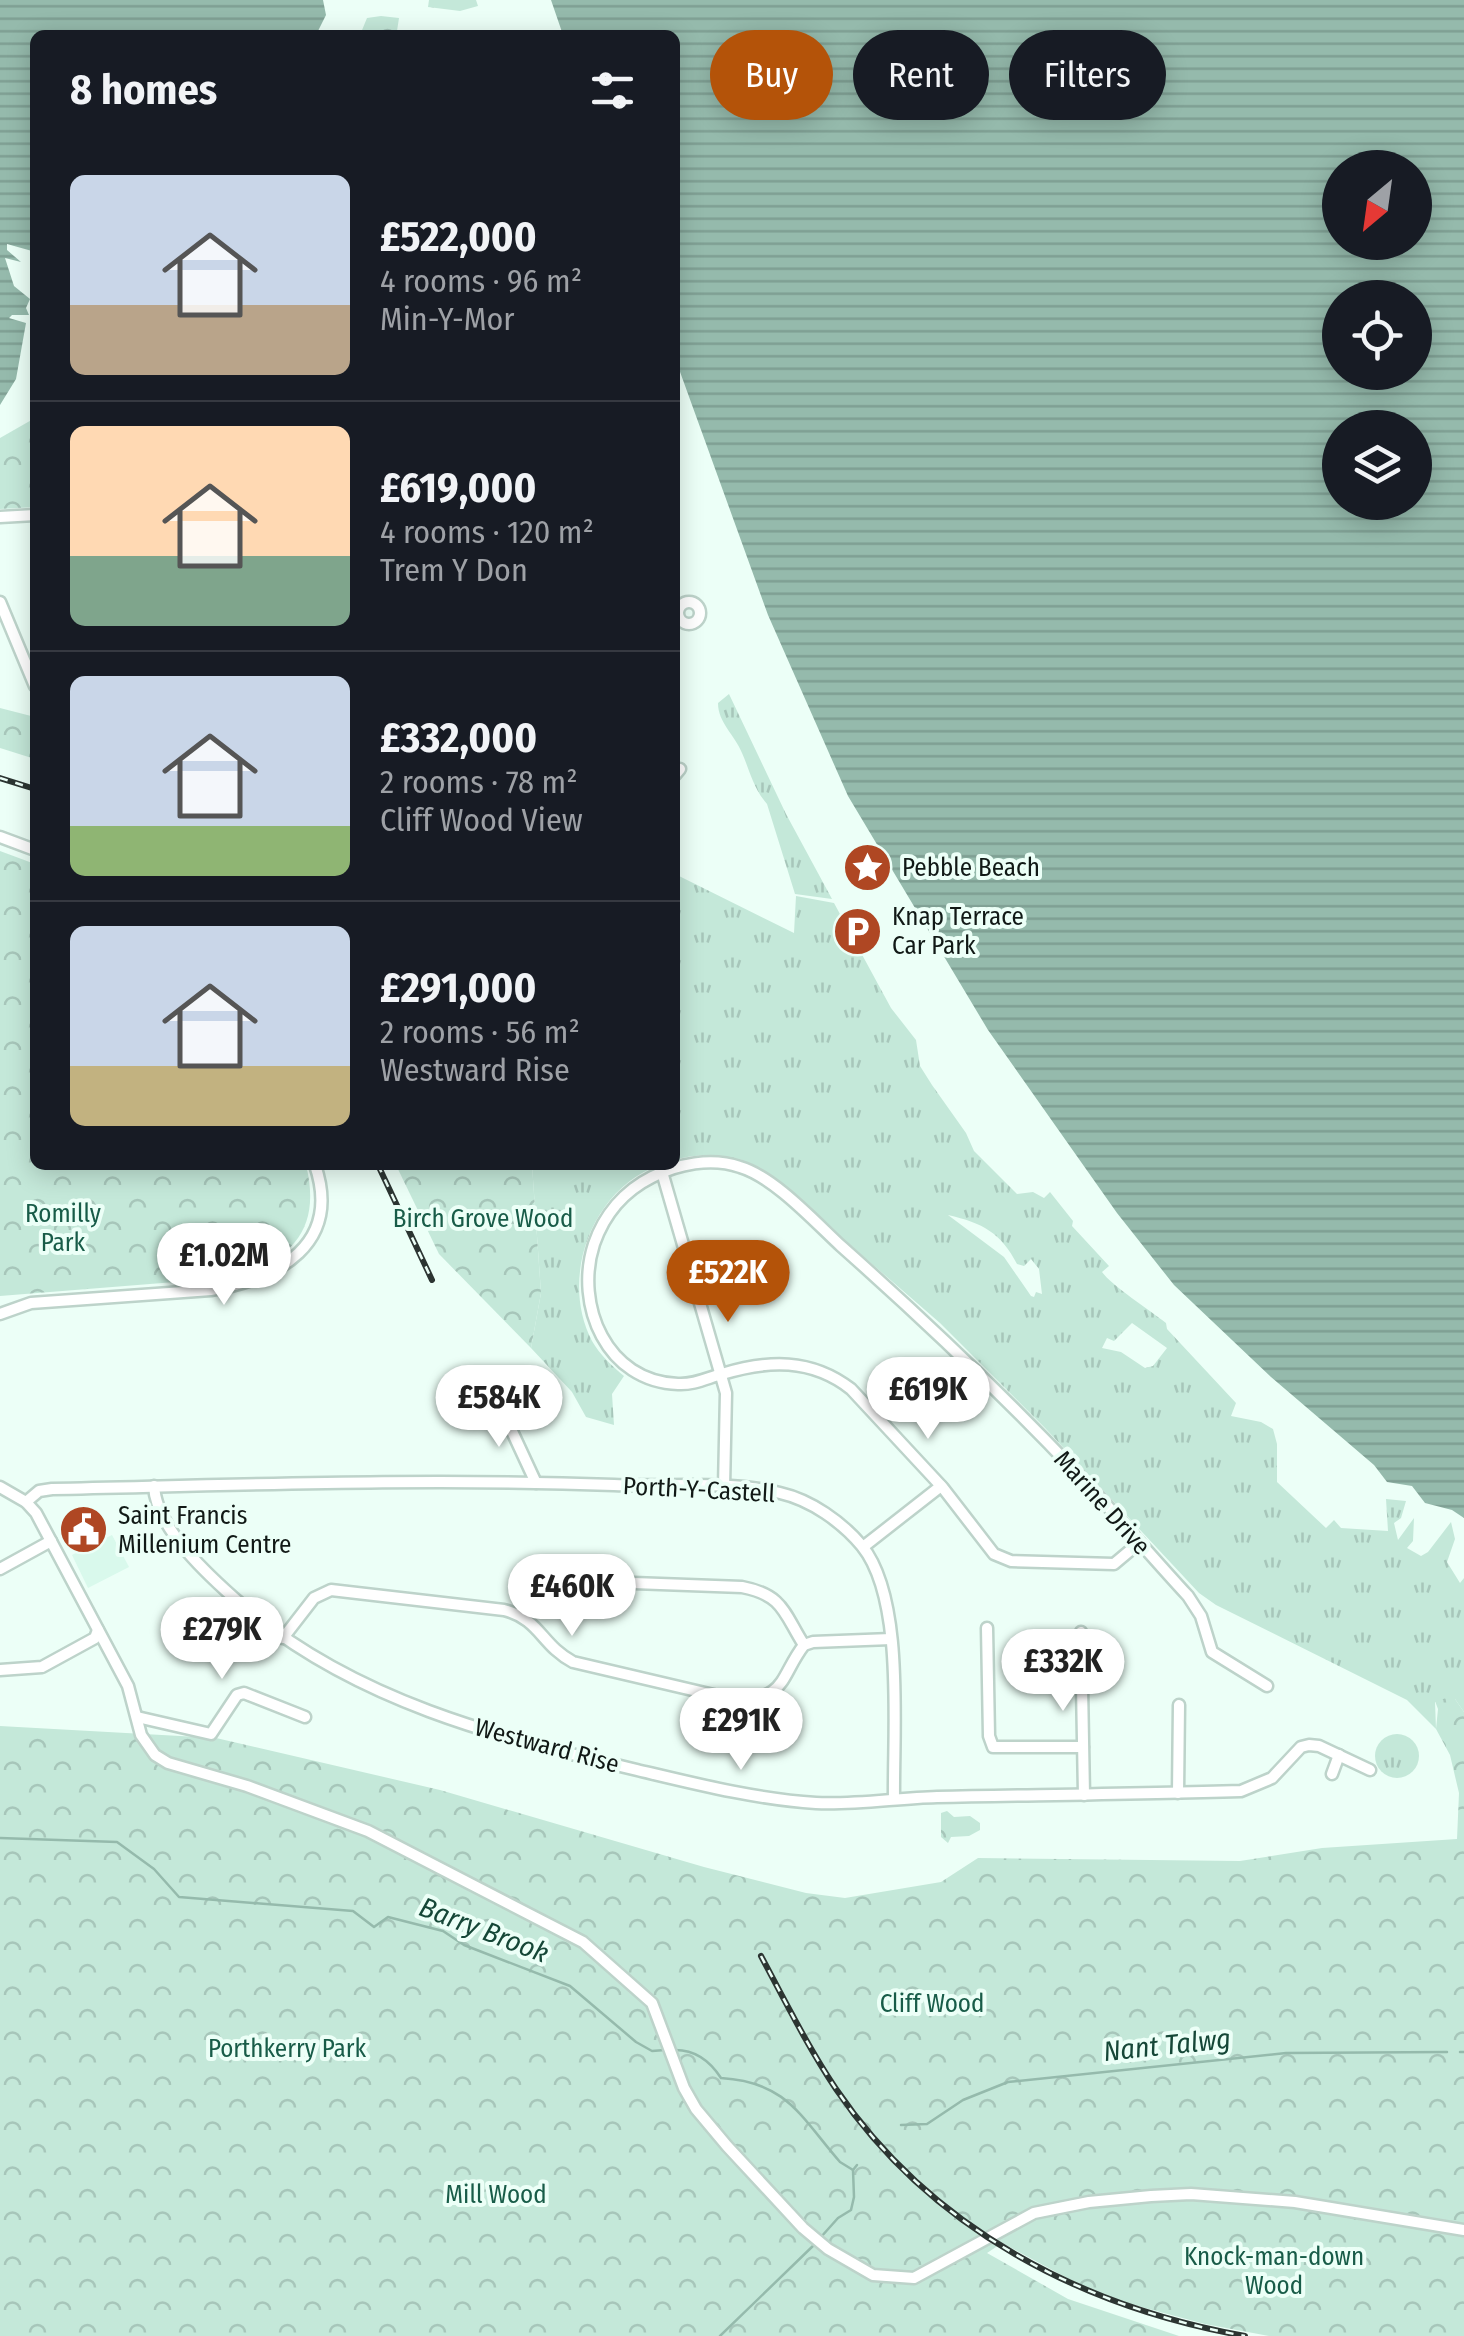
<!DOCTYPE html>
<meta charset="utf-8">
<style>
:root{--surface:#171b24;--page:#242831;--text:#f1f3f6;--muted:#9ea1a6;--line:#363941;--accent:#b45309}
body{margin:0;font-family:"Fira Sans Condensed",sans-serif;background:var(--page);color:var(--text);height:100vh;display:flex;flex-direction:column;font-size:38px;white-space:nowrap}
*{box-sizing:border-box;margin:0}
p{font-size:32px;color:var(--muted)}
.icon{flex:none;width:55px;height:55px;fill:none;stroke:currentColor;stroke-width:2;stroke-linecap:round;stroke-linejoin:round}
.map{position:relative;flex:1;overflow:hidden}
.panel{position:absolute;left:30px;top:30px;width:650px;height:1140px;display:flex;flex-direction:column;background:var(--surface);border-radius:15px;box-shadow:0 5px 25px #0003}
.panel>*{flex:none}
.hud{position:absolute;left:710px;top:30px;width:602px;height:90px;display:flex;gap:20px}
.needle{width:65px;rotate:209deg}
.controls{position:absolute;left:1322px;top:150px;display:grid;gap:20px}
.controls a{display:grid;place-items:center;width:110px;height:110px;border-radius:50%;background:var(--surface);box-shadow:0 5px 25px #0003;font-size:50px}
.price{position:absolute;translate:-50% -85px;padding:0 22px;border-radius:35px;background:#fff;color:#222;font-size:32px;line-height:65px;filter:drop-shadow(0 2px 5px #0008)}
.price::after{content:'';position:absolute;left:50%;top:60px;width:30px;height:22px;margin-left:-15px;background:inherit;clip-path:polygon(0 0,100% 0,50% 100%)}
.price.on{background:var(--accent);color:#fff}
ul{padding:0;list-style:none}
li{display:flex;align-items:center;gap:30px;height:250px;padding:0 40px}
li+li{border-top:2px solid var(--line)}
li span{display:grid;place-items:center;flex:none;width:280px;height:200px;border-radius:15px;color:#555}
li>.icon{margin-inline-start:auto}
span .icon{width:120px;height:120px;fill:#fffc;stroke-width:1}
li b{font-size:42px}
h2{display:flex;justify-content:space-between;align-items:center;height:120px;padding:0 40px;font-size:42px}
.pill{padding:0 35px;border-radius:45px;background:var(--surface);box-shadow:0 5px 25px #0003;font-size:35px;line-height:90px}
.pill.on{background:var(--accent);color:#fff}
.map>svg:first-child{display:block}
.built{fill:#d9f9ec}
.grass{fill:url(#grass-tufts);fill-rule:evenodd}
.forest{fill:url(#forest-crowns)}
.water{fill:url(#water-rules);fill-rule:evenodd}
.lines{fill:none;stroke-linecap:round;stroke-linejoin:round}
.stream{stroke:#95baac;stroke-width:2.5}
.minor-casing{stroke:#bdd3ca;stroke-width:15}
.minor{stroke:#fff;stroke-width:10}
.rail-casing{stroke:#2c3532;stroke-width:6}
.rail{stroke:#ecfff7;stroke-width:2.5;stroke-dasharray:8;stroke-linecap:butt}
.labels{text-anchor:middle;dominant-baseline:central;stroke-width:8;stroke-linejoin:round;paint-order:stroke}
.poi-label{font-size:25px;fill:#111916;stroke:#ecfff7;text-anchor:start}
.park-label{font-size:25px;fill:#185c48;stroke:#ecfff7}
.street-label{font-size:25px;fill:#111916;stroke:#ecfff7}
.water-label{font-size:28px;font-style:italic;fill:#154737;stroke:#ecfff7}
</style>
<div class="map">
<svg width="1464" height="2336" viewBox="0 0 1464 2336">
<defs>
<pattern id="grass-tufts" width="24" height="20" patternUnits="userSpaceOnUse" patternTransform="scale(2.5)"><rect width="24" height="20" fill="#c4e8d9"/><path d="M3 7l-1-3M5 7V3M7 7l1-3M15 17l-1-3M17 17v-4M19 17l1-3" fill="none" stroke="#a7c6ba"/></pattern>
<pattern id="forest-crowns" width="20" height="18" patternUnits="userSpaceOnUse" patternTransform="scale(2.5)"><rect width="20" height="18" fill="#c4e8d9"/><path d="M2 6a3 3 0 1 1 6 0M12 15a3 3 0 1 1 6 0" fill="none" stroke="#a7c6ba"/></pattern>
<pattern id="water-rules" width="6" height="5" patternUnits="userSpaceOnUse" patternTransform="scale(2.5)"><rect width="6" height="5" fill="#95baac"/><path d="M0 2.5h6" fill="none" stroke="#7f9f93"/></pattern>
</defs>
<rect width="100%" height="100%" fill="#ecfff7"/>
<path class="built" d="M112 1535 129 1567 88 1588 72 1555Z"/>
<g class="grass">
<path d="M429 0H476L478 6 460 11 428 7Z"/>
<path d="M729 694 786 814 832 899 795 894 767 804C753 788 750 771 742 753 735 735 718 723 718 703Z"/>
<path d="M675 874 794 933 796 896 834 903 891 1008 916 1040 920 1066 932 1085 966 1133 974 1151 1017 1194 1033 1192 1044 1198 1050 1192 1073 1221 1072 1226 1109 1266 1102 1272C1111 1285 1151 1311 1166 1323L1167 1329 1236 1403 1231 1416 1261 1422 1273 1429 1277 1444V1482L1326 1528 1334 1520 1341 1528 1388 1531 1386 1499 1406 1501 1401 1518 1394 1523 1398 1540 1414 1518 1413 1541 1407 1548 1421 1556 1428 1552 1451 1522 1455 1539 1447 1562 1460 1583 1464 1578V1712L1455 1699 1435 1702 1436 1729 1407 1700 1216 1605 1199 1593 1045 1428 940 1323 765 1171C737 1158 706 1150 675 1160ZM948 1215C983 1223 1001 1233 1017 1264L1024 1266 1031 1259 1039 1269 1042 1294 1036 1292 1034 1297 1031 1296 1004 1257ZM1132 1323 1167 1348 1153 1366 1145 1368 1121 1352 1102 1348 1107 1338 1114 1341Z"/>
<path d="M532 1165H660C592 1188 559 1278 592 1341 600 1355 612 1366 624 1376L612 1394 614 1425 586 1417 572 1392 531 1348 541 1293Z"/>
<circle cx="1397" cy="1756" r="22"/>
</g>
<g class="forest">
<path d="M381 16 399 18 397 31 404 35H360L367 18Z"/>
<path d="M35 418V507L0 509V438Z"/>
<path d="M0 708 35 717V759L0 748Z"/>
<path d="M0 851 35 864V1165H306C323 1233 287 1264 225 1278L0 1296Z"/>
<path d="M396 1165H532L541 1293 531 1348 439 1254Z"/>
<path d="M1447 1698 1455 1699 1464 1712V2336H1269L1205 2324 1130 2304 1082 2286 1002 2243 987 2253 1068 2299 1179 2336H0V1726L216 1738 440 1790 704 1867 806 1893 845 1898 941 1882 978 1858 1240 1861 1322 1848 1457 1839 1459 1793 1450 1755 1436 1729 1438 1709 1435 1701Z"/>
<path d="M947 1811 954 1817 970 1816 980 1823V1830L969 1836 951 1837 948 1843 941 1837V1813Z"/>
</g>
<g class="water">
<path d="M0 0H323L326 15 316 35H35V244L32 251 7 244V250L21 262 5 258 14 286 30 299 26 308 29 315H12L9 318 26 323 16 379 0 405Z"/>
<path d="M551 0H1464V1518L1452 1510 1425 1503 1412 1486 1387 1482 1374 1465 1271 1377 1174 1285 1117 1213 988 1030 848 796 768 615 675 358V35H563ZM1340 168H1415V242H1340ZM1340 298H1415V372H1340ZM1340 428H1415V502H1340Z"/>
</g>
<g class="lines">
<g class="stream">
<path d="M0 1838 117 1842 154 1869 179 1897 353 1911 374 1927 388 1917 443 1931 464 1945 570 1986 636 2042 652 2051 665 2050"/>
<path d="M673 2050C695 2049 710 2061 721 2078 787 2082 800 2116 840 2162L853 2170"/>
<path d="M1460 2052H1464"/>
<path d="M901 2125 927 2124 963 2100 1008 2082 1286 2053 1447 2052"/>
<path d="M821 2237 838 2218 851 2210 854 2197 853 2170 857 2165"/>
<path d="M720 2336 816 2243"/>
</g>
<defs>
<g id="minor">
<path d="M0 517 35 515"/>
<circle cx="689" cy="613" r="11"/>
<path d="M0 602 35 686"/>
<path d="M675 775 680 769"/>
<path d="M0 837 35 850"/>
<path d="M662 1172 726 1393 724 1487"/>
<path d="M695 1285 738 1275 759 1293"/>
<path d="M0 1314 31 1303 211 1290C279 1279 342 1244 315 1165"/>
<path d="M498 1401 536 1483"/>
<path d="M154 1486C156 1529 211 1578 242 1605 354 1701 497 1737 637 1770 696 1784 755 1799 816 1803 856 1805 897 1798 937 1797 1038 1795 1139 1794 1241 1791L1272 1778 1301 1747 1309 1745 1319 1746 1370 1770"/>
<path d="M0 1487 26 1502 36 1513 128 1686 141 1735 155 1755 168 1763 247 1786 368 1831 583 1942 652 2003 684 2088 696 2109 727 2146 803 2228 828 2249 873 2275 914 2278 1034 2213 1089 2202 1151 2196 1191 2194 1295 2202 1464 2230"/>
<path d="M26 1502 39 1491 52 1489C239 1485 427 1478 614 1485 668 1487 727 1480 780 1493 811 1500 842 1522 862 1546 905 1599 893 1731 894 1798"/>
<path d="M1139 1543 1114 1564 1011 1561 994 1554 943 1488 851 1389C811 1358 768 1360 722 1374 707 1378 694 1385 678 1384 607 1382 574 1305 594 1244 604 1215 624 1191 652 1177 678 1164 711 1157 740 1167 774 1177 814 1221 841 1246 922 1318 1001 1393 1076 1472 1114 1512 1150 1555 1188 1596L1201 1616 1212 1652 1267 1686"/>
<path d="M863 1547 941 1486"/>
<path d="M0 1569 51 1541"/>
<path d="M524 1615 542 1600 579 1581 742 1587C784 1595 784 1614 804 1645"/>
<path d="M987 1628 989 1736 993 1747H1083"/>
<path d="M1081 1632 1084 1795"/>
<path d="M283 1638 314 1598 331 1590 504 1610C540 1619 541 1645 573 1662L735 1700C787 1700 780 1676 804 1645L813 1642 891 1639"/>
<path d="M0 1670 42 1667 95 1638 98 1630"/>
<path d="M137 1717 211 1734 237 1695 244 1693 305 1717"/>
<path d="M1332 1774 1339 1755"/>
<path d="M1178 1793 1179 1705"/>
</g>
</defs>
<use href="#minor" class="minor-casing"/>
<use href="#minor" class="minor"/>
<defs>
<g id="rail">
<path d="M0 778 35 789"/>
<path d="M378 1165 432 1280"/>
<path d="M761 1956C785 2001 808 2047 836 2089 931 2229 1082 2307 1245 2336"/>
</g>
</defs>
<use href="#rail" class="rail-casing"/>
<use href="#rail" class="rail"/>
</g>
<defs>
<symbol id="sight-disc" viewBox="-11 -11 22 22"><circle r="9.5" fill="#af4723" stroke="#ecfff7"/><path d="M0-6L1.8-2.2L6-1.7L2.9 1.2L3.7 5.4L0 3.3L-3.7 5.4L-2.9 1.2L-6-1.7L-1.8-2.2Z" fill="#fff"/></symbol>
<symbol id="parking-disc" viewBox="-11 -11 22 22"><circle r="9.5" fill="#af4723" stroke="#ecfff7"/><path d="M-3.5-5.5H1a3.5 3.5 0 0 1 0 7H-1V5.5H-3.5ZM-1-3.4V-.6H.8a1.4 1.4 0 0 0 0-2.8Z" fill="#fff"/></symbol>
<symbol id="civic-disc" viewBox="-11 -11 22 22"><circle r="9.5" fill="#af4723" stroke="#ecfff7"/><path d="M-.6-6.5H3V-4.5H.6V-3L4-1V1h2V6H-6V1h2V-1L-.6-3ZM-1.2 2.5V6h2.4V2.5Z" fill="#fff"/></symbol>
</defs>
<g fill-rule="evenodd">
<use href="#sight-disc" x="840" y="840" width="55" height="55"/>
<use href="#parking-disc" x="830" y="904" width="55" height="55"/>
<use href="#civic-disc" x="56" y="1502" width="55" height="55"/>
</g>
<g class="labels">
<g class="poi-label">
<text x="902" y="868">Pebble Beach</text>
<text x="892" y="917">Knap Terrace<tspan x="892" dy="29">Car Park</tspan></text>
<text x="118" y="1516">Saint Francis<tspan x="118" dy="29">Millenium Centre</tspan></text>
</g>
<g class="park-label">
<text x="63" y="1214">Romilly<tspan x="63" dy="29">Park</tspan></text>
<text x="483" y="1219">Birch Grove Wood</text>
<text x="932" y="2004">Cliff Wood</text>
<text x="287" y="2049">Porthkerry Park</text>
<text x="496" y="2195">Mill Wood</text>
<text x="1274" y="2257">Knock-man-down<tspan x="1274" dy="29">Wood</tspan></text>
</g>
<g class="street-label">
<text transform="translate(699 1490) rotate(3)">Porth-Y-Castell</text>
<text transform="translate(1102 1503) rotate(48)">Marine Drive</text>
<text transform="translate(547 1746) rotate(15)">Westward Rise</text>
</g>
<g class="water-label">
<text transform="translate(484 1930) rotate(21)">Barry Brook</text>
<text transform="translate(1167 2045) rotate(-6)">Nant Talwg</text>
</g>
</g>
</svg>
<div class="controls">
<a><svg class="needle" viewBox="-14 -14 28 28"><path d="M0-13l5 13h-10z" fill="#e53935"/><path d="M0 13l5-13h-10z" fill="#9ea1a6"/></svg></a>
<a><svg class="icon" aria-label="locate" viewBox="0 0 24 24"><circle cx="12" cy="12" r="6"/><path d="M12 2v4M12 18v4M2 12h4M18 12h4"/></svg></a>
<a><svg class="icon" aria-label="layers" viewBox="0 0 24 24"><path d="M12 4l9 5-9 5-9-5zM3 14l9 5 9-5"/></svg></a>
</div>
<b class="price" style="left:224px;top:1308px">£1.02M</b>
<b class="price on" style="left:728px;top:1325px">£522K</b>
<b class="price" style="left:928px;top:1442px">£619K</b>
<b class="price" style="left:499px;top:1450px">£584K</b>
<b class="price" style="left:572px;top:1639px">£460K</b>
<b class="price" style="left:222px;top:1682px">£279K</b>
<b class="price" style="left:1063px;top:1714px">£332K</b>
<b class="price" style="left:741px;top:1773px">£291K</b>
<div class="hud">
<a class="pill on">Buy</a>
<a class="pill">Rent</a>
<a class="pill">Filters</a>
</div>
<section class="panel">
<h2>8 homes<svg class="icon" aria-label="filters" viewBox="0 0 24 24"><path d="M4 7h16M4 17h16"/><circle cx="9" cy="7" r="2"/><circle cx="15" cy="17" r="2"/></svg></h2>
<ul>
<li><span style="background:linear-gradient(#c9d6e8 65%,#b9a48a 0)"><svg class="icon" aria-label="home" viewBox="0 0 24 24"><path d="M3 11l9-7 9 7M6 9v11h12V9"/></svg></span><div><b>£522,000</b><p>4 rooms · 96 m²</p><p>Min-Y-Mor</p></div></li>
<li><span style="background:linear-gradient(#ffd9b3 65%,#7fa58c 0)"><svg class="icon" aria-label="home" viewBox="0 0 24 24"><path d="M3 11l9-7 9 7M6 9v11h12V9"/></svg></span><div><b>£619,000</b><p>4 rooms · 120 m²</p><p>Trem Y Don</p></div></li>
<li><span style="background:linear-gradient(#c9d6e8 75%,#8fb573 0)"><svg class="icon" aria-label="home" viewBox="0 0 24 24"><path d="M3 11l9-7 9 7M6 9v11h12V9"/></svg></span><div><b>£332,000</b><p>2 rooms · 78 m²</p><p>Cliff Wood View</p></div></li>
<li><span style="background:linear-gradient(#c9d6e8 70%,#c2b280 0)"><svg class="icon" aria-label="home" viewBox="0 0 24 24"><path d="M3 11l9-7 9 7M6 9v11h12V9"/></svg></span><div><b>£291,000</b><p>2 rooms · 56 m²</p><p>Westward Rise</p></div></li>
</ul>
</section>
</div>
